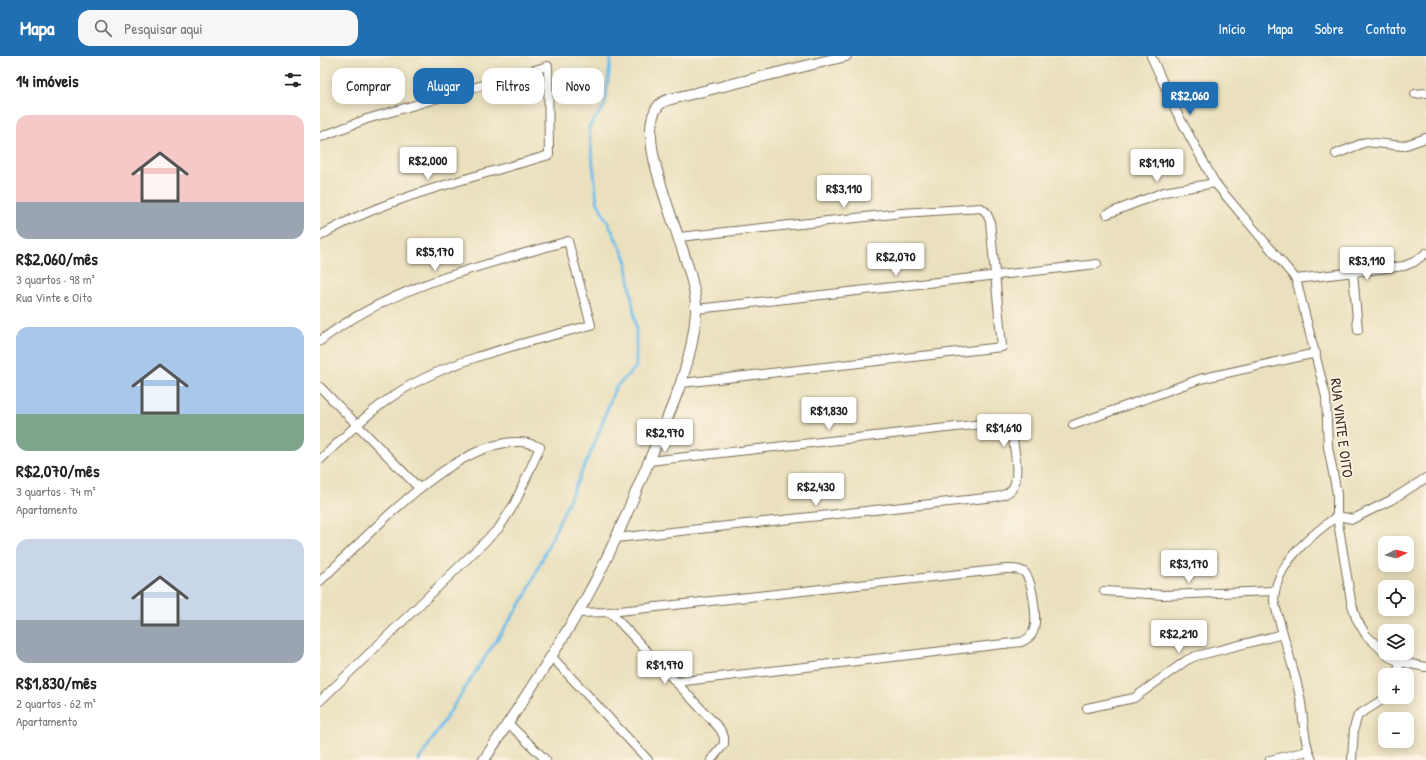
<!DOCTYPE html>
<html lang="pt">
<meta charset="utf-8">
<style>
:root{--surface:#fff;--page:#f6f6f6;--text:#222;--muted:#767676;--accent:#1f6fb2}
body{margin:0;font-family:"Patrick Hand",sans-serif;background:var(--page);color:var(--text);height:100vh;display:flex;flex-direction:column;font-size:15px;white-space:nowrap}
*{box-sizing:border-box;margin:0}
p{font-size:13px;color:var(--muted)}
.icon{flex:none;width:22px;height:22px;fill:none;stroke:currentColor;stroke-width:2;stroke-linecap:round;stroke-linejoin:round}
.map{position:relative;flex:1;overflow:hidden}
.panel{display:flex;flex-direction:column;background:var(--surface);width:320px}
.panel>*{flex:none}
.guide{position:absolute;left:12px;top:12px;width:380px;height:36px;display:flex;gap:8px}
.needle{width:26px;rotate:84deg}
.controls{position:absolute;left:1058px;top:480px;display:grid;gap:8px}
.controls a{display:grid;place-items:center;width:36px;height:36px;border-radius:8px;background:var(--surface);box-shadow:0 2px 10px #0003;font-size:20px}
.price{position:absolute;translate:-50% -34px;padding:0 9px;border-radius:4px;background:#fff;color:#222;font-size:13px;line-height:26px;filter:drop-shadow(0 1px 2px #0008)}
.price::after{content:'';position:absolute;left:50%;top:24px;width:12px;height:9px;margin-left:-6px;background:inherit;clip-path:polygon(0 0,100% 0,50% 100%)}
.price.selected{background:var(--accent);color:#fff}
ul{padding:0;list-style:none}
li{display:grid;align-content:center;gap:8px;height:212px;padding:0 16px}
li span{display:grid;place-items:center;height:124px;border-radius:12px;color:#555}
li>.icon{margin-inline-start:auto}
span .icon{width:72px;height:72px;fill:#fffc;stroke-width:1}
li b{font-size:17px}
h2{display:flex;justify-content:space-between;align-items:center;height:48px;padding:0 16px;font-size:17px}
.tag{padding:0 14px;border-radius:12px;background:var(--surface);box-shadow:0 2px 10px #0003;font-size:14px;line-height:36px}
.tag.selected{background:var(--accent);color:#fff}
header{display:flex;align-items:center;gap:24px;box-sizing:border-box;height:56px;padding:0 20px;background:var(--accent);color:#fff}
header strong{font-size:19px}
nav{display:flex;gap:22px;margin-inline-start:auto;font-size:14px}
.search{width:280px;height:36px;background:var(--page);display:flex;align-items:center;gap:10px;box-sizing:border-box;padding:0 14px;border-radius:12px;color:var(--muted);font-size:15px}
main{display:flex;flex:1;min-height:0}
.map>svg:first-child{display:block}
.lines{fill:none;stroke-linecap:round;stroke-linejoin:round}
.stream{stroke:#71beeb;stroke-width:3}
.minor-casing{stroke:#786a56;stroke-width:10}
.tertiary-casing{stroke:#786a56;stroke-width:12}
.minor{stroke:#fff;stroke-width:8}
.tertiary{stroke:#fff;stroke-width:10}
.labels{text-anchor:middle;dominant-baseline:central;stroke-width:3.5;stroke-linejoin:round;paint-order:stroke}
.street-label{font-size:15px;fill:#3b2a1e;stroke:#fcf5e5}
</style>
<header>
<strong>Mapa</strong>
<div class="search"><svg class="icon" aria-label="search" viewBox="0 0 24 24"><circle cx="10" cy="10" r="6"/><path d="M15 15l6 6"/></svg>Pesquisar aqui</div>
<nav><a>Início</a><a>Mapa</a><a>Sobre</a><a>Contato</a></nav>
</header>
<main>
<section class="panel">
<h2>14 imóveis<svg class="icon" aria-label="filters" viewBox="0 0 24 24"><path d="M4 7h16M4 17h16"/><circle cx="9" cy="7" r="2"/><circle cx="15" cy="17" r="2"/></svg></h2>
<ul>
<li><span style="background:linear-gradient(#f6c9c9 70%,#9aa5b1 0)"><svg class="icon" aria-label="home" viewBox="0 0 24 24"><path d="M3 11l9-7 9 7M6 9v11h12V9"/></svg></span><div><b>R$2,060/mês</b><p>3 quartos · 98 m²</p><p>Rua Vinte e Oito</p></div></li>
<li><span style="background:linear-gradient(#a9c7e8 70%,#7fa58c 0)"><svg class="icon" aria-label="home" viewBox="0 0 24 24"><path d="M3 11l9-7 9 7M6 9v11h12V9"/></svg></span><div><b>R$2,070/mês</b><p>3 quartos · 74 m²</p><p>Apartamento</p></div></li>
<li><span style="background:linear-gradient(#c9d6e8 65%,#9aa5b1 0)"><svg class="icon" aria-label="home" viewBox="0 0 24 24"><path d="M3 11l9-7 9 7M6 9v11h12V9"/></svg></span><div><b>R$1,830/mês</b><p>2 quartos · 62 m²</p><p>Apartamento</p></div></li>
</ul>
</section>
<div class="map">
<svg width="1106" height="704" viewBox="0 0 1106 704">
<rect width="100%" height="100%" fill="#fcf5e5"/>
<filter id="ink" filterUnits="userSpaceOnUse"><feTurbulence type="fractalNoise" baseFrequency=".025" numOctaves="2"/><feDisplacementMap in="SourceGraphic" scale="8" xChannelSelector="R" yChannelSelector="G"/><feConvolveMatrix kernelMatrix="1 2 1 2 8 2 1 2 1" color-interpolation-filters="sRGB"/></filter>
<filter id="wash" filterUnits="userSpaceOnUse"><feTurbulence type="fractalNoise" baseFrequency=".012" numOctaves="4" result="noise"/><feDisplacementMap in="SourceGraphic" scale="16" xChannelSelector="R" yChannelSelector="G"/><feGaussianBlur stdDeviation="0.9" result="paint"/><feColorMatrix in="noise" values="0 0 0 0 0 0 0 0 0 0 0 0 0 0 0 0 0 1.4 0 .05"/><feComposite in="paint" operator="in"/></filter>
<g filter="url(#wash)">
<rect width="100%" height="100%" fill="#eae0bd"/>
<g class="lines">
<path class="stream" d="M99 704 156 615 205 541 274 389 295 332 316 311V270L306 203 277 145 269 71 285 49 291 0"/>
</g>
</g>
<g filter="url(#ink)">
<g class="lines">
<defs>
<g id="minor">
<path d="M831 0 856 55 895 127 976 223 1006 341 1008 391 1017 438V460L1031 545 1036 562 1046 579 1069 601 1080 606 1106 611"/>
<path d="M1095 38 1106 37"/>
<path d="M0 81 47 63 228 10 229 99C156 121 65 141 0 180"/>
<path d="M1016 98 1046 86 1083 90 1106 82"/>
<path d="M787 158 844 136 895 127"/>
<path d="M359 181 582 157 661 152 666 156 670 165 682 291 362 327"/>
<path d="M1033 217 1038 274"/>
<path d="M976 223 1084 210 1094 206 1106 197"/>
<path d="M377 253 777 208"/>
<path d="M0 285C70 230 164 209 248 185L271 269C210 286 133 302 79 336 49 355 25 380 0 404"/>
<path d="M0 331 99 432"/>
<path d="M753 369 880 323 996 297"/>
<path d="M296 482 675 441C681 440 688 438 692 433 702 421 692 381 690 365L329 405"/>
<path d="M0 525C46 482 134 383 200 386 207 386 214 389 220 391L195 447 179 472 0 645"/>
<path d="M784 535 844 539 954 535"/>
<path d="M290 556 400 673 404 681V688L391 704"/>
<path d="M258 557 290 556 686 513C692 513 698 512 704 516 713 524 718 566 713 576 711 581 706 584 701 586L356 626"/>
<path d="M231 600 328 704"/>
<path d="M1077 619 1080 606"/>
<path d="M767 652 814 642 867 604 876 600 963 578"/>
<path d="M188 667 226 704"/>
<path d="M950 704 988 695"/>
<path d="M992 704C983 684 984 661 980 641 973 608 962 577 954 545 955 508 989 481 1017 460L1033 463 1071 444 1106 422"/>
<path d="M1032 704 1034 672 1038 659 1067 641"/>
</g>
<path id="tertiary" d="M164 704C195 656 228 608 257 558 287 508 309 452 332 398 352 352 373 306 376 255 379 207 307 84 339 49 343 45 349 43 355 42L526 0"/>
</defs>
<use href="#minor" class="minor-casing"/>
<use href="#tertiary" class="tertiary-casing"/>
<use href="#minor" class="minor"/>
<use href="#tertiary" class="tertiary"/>
</g>
</g>
<g class="labels">
<g class="street-label">
<text transform="translate(1022 372) rotate(83)">RUA VINTE E OITO</text>
</g>
</g>
</svg>
<div class="controls">
<a><svg class="needle" viewBox="-14 -14 28 28"><path d="M0-13l5 13h-10z" fill="#e53935"/><path d="M0 13l5-13h-10z" fill="#767676"/></svg></a>
<a><svg class="icon" aria-label="locate" viewBox="0 0 24 24"><circle cx="12" cy="12" r="6"/><path d="M12 2v4M12 18v4M2 12h4M18 12h4"/></svg></a>
<a><svg class="icon" aria-label="layers" viewBox="0 0 24 24"><path d="M12 4l9 5-9 5-9-5zM3 14l9 5 9-5"/></svg></a>
<a>+</a>
<a>−</a>
</div>
<b class="price selected" style="left:870px;top:60px">R$2,060</b>
<b class="price" style="left:108px;top:125px">R$2,000</b>
<b class="price" style="left:837px;top:127px">R$1,910</b>
<b class="price" style="left:524px;top:153px">R$3,110</b>
<b class="price" style="left:115px;top:216px">R$5,170</b>
<b class="price" style="left:576px;top:221px">R$2,070</b>
<b class="price" style="left:1047px;top:225px">R$3,110</b>
<b class="price" style="left:509px;top:375px">R$1,830</b>
<b class="price" style="left:684px;top:392px">R$1,610</b>
<b class="price" style="left:345px;top:397px">R$2,970</b>
<b class="price" style="left:496px;top:451px">R$2,430</b>
<b class="price" style="left:869px;top:528px">R$3,170</b>
<b class="price" style="left:859px;top:598px">R$2,210</b>
<b class="price" style="left:345px;top:629px">R$1,970</b>
<div class="guide">
<a class="tag">Comprar</a>
<a class="tag selected">Alugar</a>
<a class="tag">Filtros</a>
<a class="tag">Novo</a>
</div>
</div>
</main>
